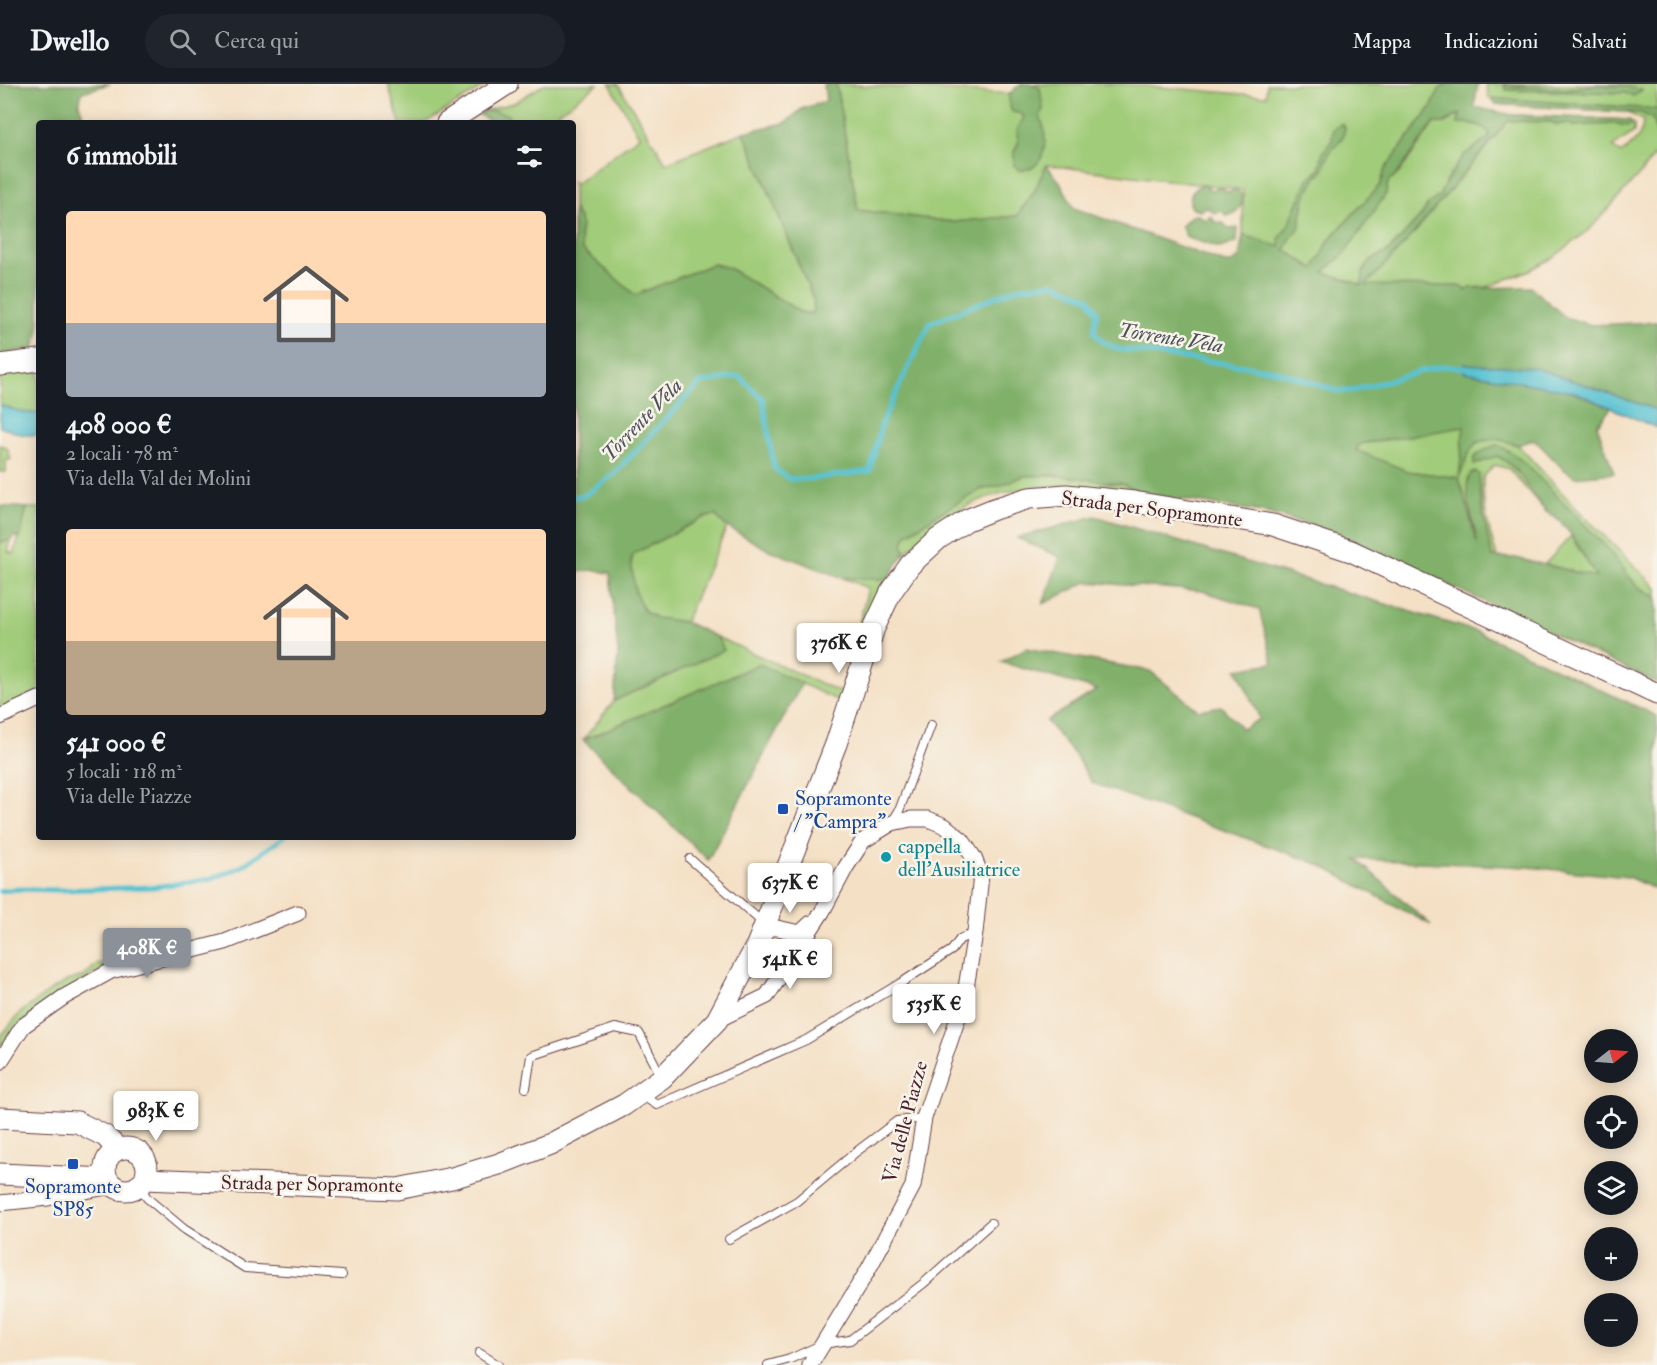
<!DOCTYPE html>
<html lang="it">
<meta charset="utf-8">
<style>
:root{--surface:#171b24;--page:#20242c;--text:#f1f3f6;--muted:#9ea1a6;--line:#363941;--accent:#8c9099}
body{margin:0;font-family:"IM FELL Double Pica",serif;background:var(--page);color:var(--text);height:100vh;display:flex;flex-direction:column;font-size:22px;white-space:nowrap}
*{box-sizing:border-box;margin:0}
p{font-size:20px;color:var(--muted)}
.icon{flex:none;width:33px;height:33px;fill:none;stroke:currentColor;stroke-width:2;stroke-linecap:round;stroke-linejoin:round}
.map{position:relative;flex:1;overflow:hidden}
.panel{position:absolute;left:36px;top:36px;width:540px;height:720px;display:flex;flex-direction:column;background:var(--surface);border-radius:6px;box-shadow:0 3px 15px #0003}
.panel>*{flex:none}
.needle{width:39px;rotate:73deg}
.buttons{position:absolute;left:1584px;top:945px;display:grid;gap:12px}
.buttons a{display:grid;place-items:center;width:54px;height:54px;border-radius:50%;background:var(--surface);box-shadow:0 3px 15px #0003;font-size:30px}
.price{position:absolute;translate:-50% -51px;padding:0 14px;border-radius:6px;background:#fff;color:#222;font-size:20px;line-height:39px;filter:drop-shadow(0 2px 3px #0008)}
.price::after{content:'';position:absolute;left:50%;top:36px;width:18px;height:14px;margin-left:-9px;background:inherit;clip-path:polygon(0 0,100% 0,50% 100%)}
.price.on{background:var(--accent);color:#fff}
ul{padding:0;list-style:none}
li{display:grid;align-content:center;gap:12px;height:318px;padding:0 30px}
li span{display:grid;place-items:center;height:186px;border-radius:6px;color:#555}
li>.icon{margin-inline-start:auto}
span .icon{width:108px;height:108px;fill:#fffc;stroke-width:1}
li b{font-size:26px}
h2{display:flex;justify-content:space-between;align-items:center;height:72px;padding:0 30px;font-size:26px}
header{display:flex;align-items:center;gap:36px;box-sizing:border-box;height:84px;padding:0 30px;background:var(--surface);border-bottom:2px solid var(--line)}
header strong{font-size:28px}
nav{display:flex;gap:33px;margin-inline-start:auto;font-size:21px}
.search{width:420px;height:54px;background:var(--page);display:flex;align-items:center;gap:15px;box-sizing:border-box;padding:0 21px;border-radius:33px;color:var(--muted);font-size:22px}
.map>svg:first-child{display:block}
.green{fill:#a1cc79;stroke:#767652;stroke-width:1.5}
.forest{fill:#80b069;stroke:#65684a;stroke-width:1.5;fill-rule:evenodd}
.water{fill:#58c3d2;stroke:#51717e;stroke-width:1.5}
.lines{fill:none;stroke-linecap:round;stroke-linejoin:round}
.stream{stroke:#58c3d2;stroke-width:5}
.lane-casing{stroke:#643c42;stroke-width:10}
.street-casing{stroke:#643c42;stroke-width:17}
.secondary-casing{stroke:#643c42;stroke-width:23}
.lane{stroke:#fff;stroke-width:8}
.street{stroke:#fff;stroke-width:15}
.secondary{stroke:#fff;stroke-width:21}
.transit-dot{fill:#1a4fb4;stroke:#f7f3e8;stroke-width:2}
.culture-dot{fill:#0f9aa8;stroke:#f7f3e8;stroke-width:2}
.labels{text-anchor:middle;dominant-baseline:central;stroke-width:5;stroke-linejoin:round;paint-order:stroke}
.street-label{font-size:20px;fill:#4a1f2b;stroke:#f7f3e8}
.transit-label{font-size:20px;fill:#164399;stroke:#f7f3e8;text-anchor:start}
.culture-label{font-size:20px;fill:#0d838f;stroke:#f7f3e8;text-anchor:start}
.water-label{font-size:21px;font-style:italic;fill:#4e505d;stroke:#f7f3e8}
</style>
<header>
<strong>Dwello</strong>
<div class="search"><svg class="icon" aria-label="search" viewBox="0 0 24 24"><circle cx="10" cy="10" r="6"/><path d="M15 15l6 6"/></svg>Cerca qui</div>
<nav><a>Mappa</a><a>Indicazioni</a><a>Salvati</a></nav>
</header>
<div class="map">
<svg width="1657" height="1281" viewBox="0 0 1657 1281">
<rect width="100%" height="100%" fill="#f7f3e8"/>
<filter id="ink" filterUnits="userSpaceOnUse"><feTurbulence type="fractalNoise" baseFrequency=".0167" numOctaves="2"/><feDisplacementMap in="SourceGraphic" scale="12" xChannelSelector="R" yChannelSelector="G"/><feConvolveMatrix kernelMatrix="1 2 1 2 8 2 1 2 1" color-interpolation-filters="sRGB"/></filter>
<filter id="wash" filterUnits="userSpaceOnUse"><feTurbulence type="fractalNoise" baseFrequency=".008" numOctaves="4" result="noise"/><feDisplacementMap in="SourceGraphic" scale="24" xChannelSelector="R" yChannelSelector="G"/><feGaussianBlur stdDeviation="1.35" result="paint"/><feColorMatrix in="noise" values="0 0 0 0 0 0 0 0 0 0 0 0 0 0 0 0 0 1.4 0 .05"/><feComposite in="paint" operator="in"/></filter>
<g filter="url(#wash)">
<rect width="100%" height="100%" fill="#f4e0c5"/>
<g class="green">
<path d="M388 0H488L425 39H400Z"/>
<path d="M544 0H598L544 39H511L484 27 516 18Z"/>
<path d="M610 0H618L666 79 744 48 814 217 812 230 800 228 729 184 713 180 635 211 582 165 579 150 581 139 573 124V98L575 100 639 52Z"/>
<path d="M836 0 1033 11 1034 0H1123L1266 12 1267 0H1447L1439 6 1432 22 1385 85 1381 100 1329 156 1315 185 1281 164 1243 151V106L1236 105 1047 81 1034 108 1017 132 954 138 858 126Z"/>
<path d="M1486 0H1657V25L1652 34 1657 50V68L1640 90 1591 144 1554 173 1530 186 1487 203 1470 204 1465 207 1462 203 1457 202H1365L1409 155 1513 31 1629 36 1634 40V48L1613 63 1621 70C1633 58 1643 54 1643 36L1626 28 1495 20 1489 14Z"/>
<path d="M1460 30 1458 39C1468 38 1483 41 1490 49L1489 54 1464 71 1446 97 1440 111 1427 122 1421 132 1389 167 1371 176 1362 201 1323 188 1345 169 1386 110 1388 98 1399 89 1434 39H1444Z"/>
<path d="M39 286V330L21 328 0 321V291Z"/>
<path d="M1464 342 1460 390 1471 365 1478 358 1497 355 1518 361 1577 425 1657 504V514L1636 501 1607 464 1526 381 1509 367 1497 361 1478 380 1484 376 1498 372C1521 384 1533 407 1547 429L1509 385 1495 381 1483 393C1482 421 1489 447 1497 473H1492C1484 446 1481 419 1479 391L1480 472 1364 461 1331 450 1459 394 1407 387 1355 367 1360 360Z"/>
<path d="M0 361 7 364 11 375 6 377V388H0Z"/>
<path d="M1063 367 1106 399 1123 400 1145 410C1076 399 1010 393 948 433 932 443 919 457 905 469L903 460 906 451 962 415 980 406 1002 401 1024 392 1053 391Z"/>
<path d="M27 424H39V608L0 626V458L11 457 8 468 14 470Z"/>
<path d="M716 431 727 443 685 538C676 537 664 537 656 534 635 526 628 489 633 470L703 434Z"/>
<path d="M1571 452 1597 494 1545 480Z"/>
<path d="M843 494 887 495 872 525 841 618 759 580 583 656 614 617 724 566 717 553 842 609 868 504Z"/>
<path d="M98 879 103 880 104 884 17 941 0 963V953L20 929 53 905 67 897 84 892Z"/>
</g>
<g class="forest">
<path d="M0 0H110L82 8 79 20 85 39H39V245L34 264 0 271Z"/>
<path d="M824 0H836L858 126 954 138 1017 132 1034 108 1046 81 1060 98 1074 124 1225 179H1232L1239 174 1243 151 1280 163 1279 155 1289 140 1308 95 1319 86 1323 68 1332 56 1333 46 1342 39 1345 44 1343 53 1330 68 1321 90 1316 93 1305 112 1299 145 1292 152 1285 166 1314 185 1329 156 1381 100 1385 85 1432 22 1439 6 1447 0H1478L1474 23 1513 31 1629 36 1632 39 1629 42 1616 40 1573 42 1567 39 1557 41 1551 38 1508 37 1409 155 1366 201 1457 202 1462 203 1465 207 1470 204 1531 203 1565 233 1591 241 1657 238V326L1535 284 1466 288 1575 308 1611 324 1597 341 1614 389 1575 393 1563 385 1534 355 1518 361 1497 355 1487 356 1477 358 1471 365 1459 394 1477 459C1475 440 1460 404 1471 389L1476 388 1479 390 1481 422 1492 473 1516 474 1596 493C1585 475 1574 450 1557 435 1554 432 1549 431 1546 427 1528 407 1523 386 1497 372L1474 381V373L1488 364 1497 361 1509 367 1526 380 1607 464 1636 501 1657 514V599L1364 461 1308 440 1263 428 1145 410 1123 400 1053 391 1024 392 1002 401 980 406 940 429 906 451 903 460 905 469 887 495 843 494 769 466 727 443 715 431 703 434 633 470 631 477 635 506 643 526 656 534 685 538 717 553 724 566 614 617 618 569 610 489 590 486 573 489V124L581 139 580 150 582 165 635 211 713 180 729 184 800 228 812 230 814 217 744 48 785 39 802 25 826 17ZM1460 30 1458 40C1468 38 1483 40 1489 49V54L1464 71 1446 97 1440 111 1427 122 1421 132 1389 167 1371 176 1363 188 1362 201 1324 188 1345 169 1386 110 1388 98 1398 89 1434 39H1444ZM1464 343 1459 394 1407 387 1356 366 1360 360Z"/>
<path d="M1022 0H1032L1040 4 1043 25 1040 32C1048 52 1049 87 1018 86L1014 81V67L1018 60 1017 46 1024 33 1020 29 1012 28C1006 12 1008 8 1022 0Z"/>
<path d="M1504 1 1566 5 1596 1 1622 2 1642 6 1634 12 1624 9 1506 6Z"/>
<path d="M1492 14 1657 25V50L1652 34 1641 29 1495 20Z"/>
<path d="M484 27H495L508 31 511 39H494L478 30Z"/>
<path d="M1205 101 1211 107 1219 103 1228 108 1236 105 1243 112C1243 123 1238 129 1227 132L1222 127 1215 129 1206 123 1201 127 1193 125 1190 120C1190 109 1193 102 1205 101Z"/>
<path d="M1198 131 1205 136 1211 132 1215 138 1223 139 1229 145 1238 144 1237 158 1220 164 1187 154 1181 142 1191 132Z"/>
<path d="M0 422 27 424 20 454 13 452 11 457 0 458Z"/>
<path d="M1095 432 1478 548 1657 632V806L1628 793 1528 783 1356 775 1431 841 1318 780 1092 699 1075 671 1046 637 1097 606 1001 578 1026 564 1150 587 1198 626 1221 622 1242 645 1260 635 1237 585 1273 579 1259 525 1202 507 1087 498 1043 520 1060 473 1017 454Z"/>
<path d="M759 580 802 599 708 776 583 656Z"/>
</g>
<g class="water">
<path d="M1465 280 1535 284 1657 326V344L1575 308 1465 288 1460 283Z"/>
<path d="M0 321 21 328 39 330V351H24L0 343Z"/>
</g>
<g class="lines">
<g class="stream">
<path d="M573 413 584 412 613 391 700 299 739 292 763 315 774 384 789 395H810L870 387 882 338 930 239 1017 204 1054 199 1089 214 1097 228 1094 248 1103 258 1118 265 1274 286 1338 307H1351L1426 286 1443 282 1466 284"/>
<path d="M0 807 18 805 59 806 153 803 211 795 241 783 284 753"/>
</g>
</g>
</g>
<g filter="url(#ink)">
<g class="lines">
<defs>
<g id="lane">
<path d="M892 738 899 727 931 641"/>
<path d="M690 775 763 839"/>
<path d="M526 1004 531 972 615 944 639 949 661 992"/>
<path d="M641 1011 657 1021 806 956 904 897 952 866 960 855 975 849"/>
<path d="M140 1102 147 1114 184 1145 245 1184 342 1191"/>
<path d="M729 1155 797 1117 856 1068 897 1037 924 1034"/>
<path d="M479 1269 498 1281"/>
<path d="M768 1281 790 1275 823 1260 850 1256 924 1199 991 1139"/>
</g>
<g id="street">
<path d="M0 633 39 615"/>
<path d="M765 844H777L800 849 811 839"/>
<path d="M717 936 767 912 822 828 846 783 863 757 892 739 911 735H928L945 742 962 756 974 774 981 791 975 849 964 916 924 1034 913 1102 868 1186 810 1281"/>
<path d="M0 978 23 942 64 913 111 887 225 858 298 829"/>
<path d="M0 1119 48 1114 112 1102"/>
</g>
<g id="secondary">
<path d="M447 39 507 0"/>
<path d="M0 281 39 276"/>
<path d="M0 1034 77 1038 105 1052 118 1065"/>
<circle cx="126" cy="1085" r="21"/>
<path d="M0 1090 107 1095"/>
<path d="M145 1095 397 1105 452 1094 499 1080 550 1060 624 1021 662 994 717 936 757 861 836 660 874 544 891 508 910 481 938 455 967 436 994 425 1029 414 1066 411 1134 418 1273 441 1351 467 1657 610"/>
</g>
</defs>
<use href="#lane" class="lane-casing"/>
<use href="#street" class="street-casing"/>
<use href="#secondary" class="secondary-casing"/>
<use href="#lane" class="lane"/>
<use href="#street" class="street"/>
<use href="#secondary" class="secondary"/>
</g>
</g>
<g class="transit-dot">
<rect x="777" y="719" width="12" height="12" rx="3"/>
<rect x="67" y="1074" width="12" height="12" rx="3"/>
</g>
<circle class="culture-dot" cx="886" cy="773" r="6"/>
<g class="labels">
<g class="street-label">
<text transform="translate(1152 425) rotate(7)">Strada per Sopramonte</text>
<text transform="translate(905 1038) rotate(-75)">Via delle Piazze</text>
<text transform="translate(312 1100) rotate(1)">Strada per Sopramonte</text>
</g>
<g class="transit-label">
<text x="795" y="714">Sopramonte<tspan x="795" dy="23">/ "Campra"</tspan></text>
<text x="73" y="1102" text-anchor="middle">Sopramonte<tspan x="73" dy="23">SP85</tspan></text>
</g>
<g class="culture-label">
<text x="898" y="762">cappella<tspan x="898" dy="23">dell'Ausiliatrice</tspan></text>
</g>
<g class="water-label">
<text transform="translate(1171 254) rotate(9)">Torrente Vela</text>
<text transform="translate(642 336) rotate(-46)">Torrente Vela</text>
</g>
</g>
</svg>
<div class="buttons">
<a><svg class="needle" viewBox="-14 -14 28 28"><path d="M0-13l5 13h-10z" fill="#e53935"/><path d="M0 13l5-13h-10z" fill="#9ea1a6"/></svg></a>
<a><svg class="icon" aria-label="locate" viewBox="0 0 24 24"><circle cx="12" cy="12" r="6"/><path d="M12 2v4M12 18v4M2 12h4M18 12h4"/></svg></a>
<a><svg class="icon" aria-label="layers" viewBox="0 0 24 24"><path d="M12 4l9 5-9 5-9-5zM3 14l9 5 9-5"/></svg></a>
<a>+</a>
<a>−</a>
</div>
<b class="price" style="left:839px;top:590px">376K €</b>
<b class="price" style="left:790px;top:830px">637K €</b>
<b class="price on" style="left:147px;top:895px">408K €</b>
<b class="price" style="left:790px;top:906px">541K €</b>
<b class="price" style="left:934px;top:951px">535K €</b>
<b class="price" style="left:156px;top:1058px">983K €</b>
<section class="panel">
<h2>6 immobili<svg class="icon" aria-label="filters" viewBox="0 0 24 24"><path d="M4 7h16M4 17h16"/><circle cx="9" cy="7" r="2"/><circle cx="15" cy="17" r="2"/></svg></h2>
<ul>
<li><span style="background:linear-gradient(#ffd9b3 60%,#9aa5b1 0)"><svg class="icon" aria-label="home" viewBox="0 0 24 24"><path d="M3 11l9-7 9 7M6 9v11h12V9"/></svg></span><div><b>408 000 €</b><p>2 locali · 78 m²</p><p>Via della Val dei Molini</p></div></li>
<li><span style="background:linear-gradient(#ffd9b3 60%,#b9a48a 0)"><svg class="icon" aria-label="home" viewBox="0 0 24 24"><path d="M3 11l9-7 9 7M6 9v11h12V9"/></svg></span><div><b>541 000 €</b><p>5 locali · 118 m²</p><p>Via delle Piazze</p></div></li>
</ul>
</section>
</div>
